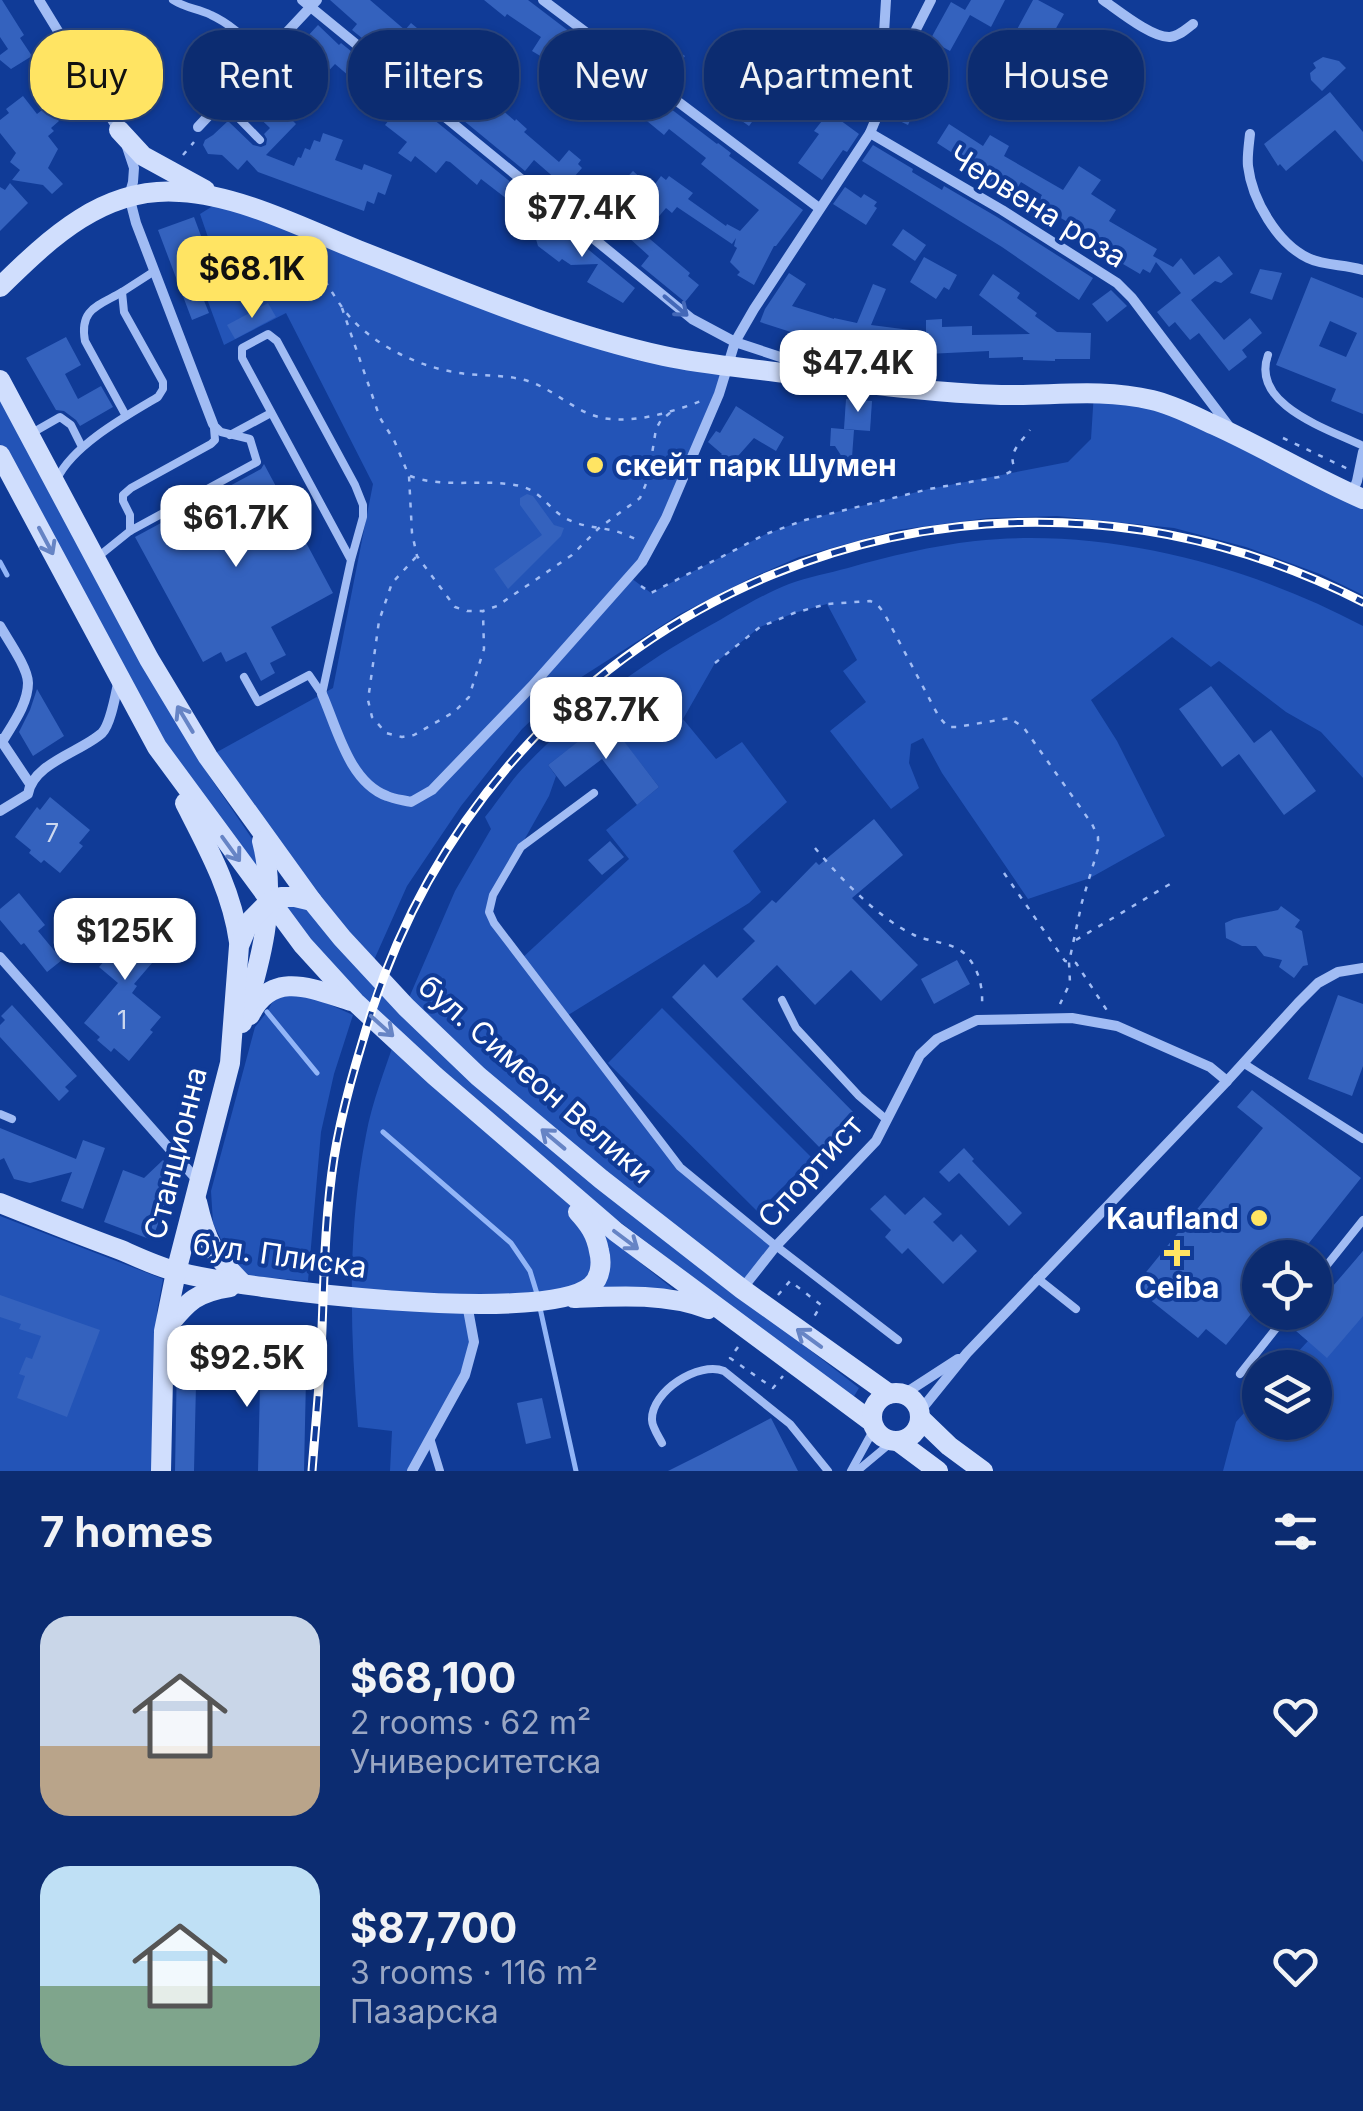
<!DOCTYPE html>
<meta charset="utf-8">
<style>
:root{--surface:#0c2c71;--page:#1a3879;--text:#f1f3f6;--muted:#9aa7c3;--line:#2c4884;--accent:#ffe463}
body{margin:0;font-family:Inter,sans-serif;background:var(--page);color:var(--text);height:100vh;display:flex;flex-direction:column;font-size:38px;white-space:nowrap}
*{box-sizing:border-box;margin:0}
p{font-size:32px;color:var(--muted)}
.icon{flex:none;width:55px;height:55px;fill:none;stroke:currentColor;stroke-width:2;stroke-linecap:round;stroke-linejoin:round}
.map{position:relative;height:1471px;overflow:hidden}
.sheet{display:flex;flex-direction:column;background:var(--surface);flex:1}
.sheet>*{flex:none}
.guide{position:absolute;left:30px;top:30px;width:1305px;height:90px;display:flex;gap:20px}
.buttons{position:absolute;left:1242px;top:1240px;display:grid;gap:20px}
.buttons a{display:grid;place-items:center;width:90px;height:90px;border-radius:50%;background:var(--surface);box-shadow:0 2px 8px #0004,0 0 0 2px var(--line);font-size:50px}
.price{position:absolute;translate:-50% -85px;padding:0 22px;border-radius:20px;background:#fff;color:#222;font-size:32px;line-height:65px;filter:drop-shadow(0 2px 5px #0008)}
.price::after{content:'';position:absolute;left:50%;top:60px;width:30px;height:22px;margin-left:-15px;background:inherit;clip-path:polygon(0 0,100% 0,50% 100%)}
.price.current{background:var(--accent);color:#111}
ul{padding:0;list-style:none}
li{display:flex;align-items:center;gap:30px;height:250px;padding:0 40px}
li span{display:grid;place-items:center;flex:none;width:280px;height:200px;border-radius:30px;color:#555}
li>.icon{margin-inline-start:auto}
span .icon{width:120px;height:120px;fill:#fffc;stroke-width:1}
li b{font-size:42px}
h2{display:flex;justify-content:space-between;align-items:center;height:120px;padding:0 40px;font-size:42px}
.pill{padding:0 35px;border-radius:40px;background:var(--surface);box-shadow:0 2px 8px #0004,0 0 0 2px var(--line);font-size:35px;line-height:90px}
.pill.current{background:var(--accent);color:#111}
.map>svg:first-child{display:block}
.green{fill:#2354b7;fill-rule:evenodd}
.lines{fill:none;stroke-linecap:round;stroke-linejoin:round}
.stream{stroke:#92b5f7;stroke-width:5}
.building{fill:#3462be;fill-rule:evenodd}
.path{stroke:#a1bcf4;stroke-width:2.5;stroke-dasharray:5 8;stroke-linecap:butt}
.lane{stroke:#a1bcf4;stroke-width:8}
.street{stroke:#a1bcf4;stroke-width:10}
.secondary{stroke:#d0defd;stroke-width:20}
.rail-casing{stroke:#fff;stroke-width:9}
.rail{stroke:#103b97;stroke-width:5;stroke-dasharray:15;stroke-linecap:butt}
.oneway{stroke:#4368b8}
.oneway2{stroke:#6684c5}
.poi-dot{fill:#ffe463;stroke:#103b97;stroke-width:4}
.labels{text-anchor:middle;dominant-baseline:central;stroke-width:8;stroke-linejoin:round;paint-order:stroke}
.number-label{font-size:25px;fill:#ccd8ef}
.street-label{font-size:30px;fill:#fff;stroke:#103b97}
.poi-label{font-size:30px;font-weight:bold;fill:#fff;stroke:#103b97;text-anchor:start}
</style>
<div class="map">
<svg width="1363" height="1471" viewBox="0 0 1363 1471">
<rect width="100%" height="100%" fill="#103b97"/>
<g class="green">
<path d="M224 199 531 315 728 366 666 518 631 578 651 593 766 534 805 520 929 489 1068 462 1091 439 1094 392 1151 400 1363 499V595L1320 574 1246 547 1174 528 1057 516 988 518 897 530 799 557 751 578 680 614 569 685 522 729 461 806 407 886 370 969 405 1007 455 891 491 829 485 817C499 800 511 780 527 764 576 713 634 669 695 634 725 618 758 596 789 584 808 577 829 573 848 568 889 556 932 546 975 541 1106 527 1248 565 1363 626V778L1321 732 1286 712 1219 661 1211 667 1172 637 1091 700 1117 741 1165 836 1090 878 1028 899 942 773 923 738 911 744 909 763 919 788 891 809 830 731 866 702 843 671 857 660 827 604 794 613 760 627 715 663 683 719 716 759 742 742 787 802 733 851 761 892 749 903 565 1017 680 1167 776 1246 742 1289 624 1206 859 1388 853 1398 612 1216 361 999 280 906 311 905 208 757 333 688 373 484 286 313 224 345 200 280 220 272 200 214ZM607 720 659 787 606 830 629 859 521 959 489 912 493 895 549 796 556 776 548 765Z"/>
<path d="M0 394 144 668 210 777 259 849 261 879 163 746 132 693 0 444Z"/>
<path d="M304 993 353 1015 334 1074 321 1132 308 1281 250 1276 231 1260 213 1223 211 1191 255 1027 267 1012 274 999Z"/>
<path d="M662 1008 812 1158 758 1212 608 1063Z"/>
<path d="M395 1039 589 1223 592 1285 468 1304 474 1342 465 1375 412 1471H390L392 1431 358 1427C350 1330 347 1231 366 1135 372 1102 385 1070 395 1039Z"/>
<path d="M0 1216 163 1279 157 1311 153 1471H0Z"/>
<path d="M602 1232 673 1289H595Z"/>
<path d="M1363 1251V1471H1223L1236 1422 1260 1395V1422H1315V1368L1284 1367 1308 1341 1295 1330 1315 1312Z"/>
</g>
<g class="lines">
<g class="stream">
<path d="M0 562 7 575"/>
<path d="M267 1012 317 1073"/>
<path d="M383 1132 511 1243 530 1271 538 1297"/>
<path d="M540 1308 576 1471"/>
</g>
</g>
<g class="building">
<path d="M0 0H2L24 35 20 38 32 56 11 69 0 60V55L8 49 0 37Z"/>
<path d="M330 0H370L405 30 411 23 423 33 417 41 436 57 451 38 479 61 462 82 490 106 493 102 515 121 516 119 527 129 524 132 559 162 569 150 581 160 578 164 582 168 565 187 534 160 525 171 418 83 426 74 383 37 373 47 352 30 357 24Z"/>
<path d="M484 0H528L717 144 718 143 731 153 729 156 803 210 776 246H774L754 285 737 275 740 272 730 262 737 248 734 246 736 238 732 244 677 207 672 213 666 208 644 234 690 273 688 276 699 285 685 302 641 266 649 256 595 207 614 186 617 188 633 171 652 188 661 176 666 180 669 176 693 193 688 199 726 226 727 224 740 231 759 210 701 164 706 158 669 129 664 135 614 94 604 109 591 99 599 88 578 72 580 70 549 47 542 57 532 51 541 37 507 14 505 17Z"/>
<path d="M971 0H1005L991 27 970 15 950 51 930 40 951 2 965 10Z"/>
<path d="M1033 0H1038L1064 14 1040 57 1022 47 1004 79 984 68 1006 28 1015 33Z"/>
<path d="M318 25 339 45 341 43 362 60 349 76 335 64 308 93 300 85 279 107 296 124 266 155 294 166 298 157 301 158 305 148 310 150 314 140 320 142 323 133 343 140 335 160 362 170 364 164 392 175 385 195 378 192 374 204 367 201 364 211 258 172 247 160 238 170 222 155 208 154 203 145 205 140 213 135 228 121 253 145 261 147 266 145 267 139 264 134 270 128 245 104Z"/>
<path d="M1083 32 1115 50 1095 87 1079 78 1056 120 1026 104 1054 54 1066 61Z"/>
<path d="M667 43 685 56 667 82 648 68Z"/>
<path d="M850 54 863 63 871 65 867 89 850 85 835 70Z"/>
<path d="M1323 57 1339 61 1346 68 1322 91 1311 80 1310 73 1316 68 1313 63Z"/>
<path d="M723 78 763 107 749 126 709 98Z"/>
<path d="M385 80 524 193 518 202 510 196 507 199 481 179 477 185 450 162 446 161 436 173 415 156 411 162 398 153 407 142 385 125 398 109 377 90Z"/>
<path d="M1330 92 1363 132V162L1335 130 1286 171 1280 164 1278 166 1264 144Z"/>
<path d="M896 94 917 104 908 125 887 115Z"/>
<path d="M23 96 37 114 47 106 59 121 51 128 54 131 48 136 58 149 48 168 63 184 52 194 43 185 12 180 20 170 10 162 16 153 0 133V120L9 113 6 109Z"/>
<path d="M829 112 859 134 847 152 843 150 822 180 798 163 819 134 814 131Z"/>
<path d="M949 124 983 146 990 135 1009 146 1004 156 1063 190 1079 166 1101 180 1091 194 1116 210 1109 221 1157 249 1153 256 1173 267 1181 258 1194 275 1219 256 1233 274 1221 283 1215 281 1191 300 1224 340 1250 318 1262 333 1242 350 1247 357 1229 371 1199 333 1190 340 1175 322 1169 327 1157 312 1181 293 1156 262 1150 273 1143 269 1140 274 1106 254 1110 247 1037 204 1042 195 1021 182 1013 195 969 169 971 165 937 143Z"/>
<path d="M873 145 913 169 912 172 942 190 944 186 997 217 1093 278 1079 300 1002 247 862 161Z"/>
<path d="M10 183 28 203 0 231V187L5 190Z"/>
<path d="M845 187 861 198 864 194 877 202 874 206 877 208 866 225 833 204Z"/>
<path d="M194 217 214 271 195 278 209 313 192 320 158 230Z"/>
<path d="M550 218 635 288 623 303 587 282 598 264 571 265 562 259 559 262 538 246 535 236Z"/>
<path d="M903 229 926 245 915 261 892 245Z"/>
<path d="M924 257 957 275 949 290 944 287 936 299 910 282Z"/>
<path d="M1260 269 1282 273 1272 300 1250 293Z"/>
<path d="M789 273 806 284 792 306 834 319V318L857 323 873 284 886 289 871 325 926 332V320L942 319V327L972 326V335L1030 334 979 295 993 274 1020 293 1017 298 1037 313 1035 316 1057 332 1091 333 1090 359H1055V361L1023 360V357L989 358V351L927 354V346L906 344 904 358 846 350 845 355 824 350 825 343 760 322 765 309Z"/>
<path d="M1311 277 1363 298V414L1331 401 1336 389 1276 365ZM1330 321 1357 333 1346 357 1319 346Z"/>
<path d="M1111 290 1127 306 1107 322 1092 304Z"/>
<path d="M268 303 276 317 235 339 227 325Z"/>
<path d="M66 337 81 365 65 374 78 399 101 386 113 407 80 426 76 420 64 411 56 410 26 358Z"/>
<path d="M846 399 872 401 870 431 844 429Z"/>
<path d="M736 406 784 437 776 451 754 438 738 456 741 458 732 468 719 457 722 454 708 442 716 431 720 433Z"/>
<path d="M831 428 854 430 851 471 835 446H830Z"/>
<path d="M264 464 333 593 271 627 286 655 270 663 275 673 261 681 246 652 226 662 221 652 203 662 135 537 261 469Z"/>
<path d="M527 494 533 496 554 525 564 528 561 536 508 589 494 569 542 535 520 505V498Z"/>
<path d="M1211 686 1254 743 1271 730 1316 791 1284 815 1239 754 1222 767 1179 709Z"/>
<path d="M37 689 64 736 33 756 19 732 30 710Z"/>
<path d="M607 719 659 787 637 805 602 759 565 787 548 765Z"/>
<path d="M50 797 90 830 79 843 83 846 60 873 44 860 41 863 29 853 31 850 15 837 37 807 40 810Z"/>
<path d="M874 819 903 855 852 898 918 965 881 1001 851 970 815 1005 777 965 742 999 859 1118 825 1153 672 997 704 964 717 978 755 941 743 929 772 900 776 903 816 862 819 865Z"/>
<path d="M610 841 624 857 602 875 588 860Z"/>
<path d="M19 893 45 925 38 931 62 960 47 972 24 943 21 945 0 920V909Z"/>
<path d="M125 905 165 940 160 946 164 949 134 984 137 986 132 993 161 1017 150 1030 153 1032 129 1061 114 1048 111 1052 97 1040 100 1037 84 1023 118 983 99 967 106 959 90 946 103 931 102 930Z"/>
<path d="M1281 906 1300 920 1295 927 1302 931 1308 965 1303 966 1294 978 1279 967 1282 960 1264 956 1256 946H1242L1226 938 1225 923 1234 919 1278 910Z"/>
<path d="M957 960 970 984 934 1004 921 979Z"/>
<path d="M1338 995 1363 1004V1066L1352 1096 1308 1079Z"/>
<path d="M12 1005 77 1076 65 1087 69 1091 59 1101 0 1037V1025L5 1020 1 1016Z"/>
<path d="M1252 1090 1361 1178 1297 1258H1260V1303L1226 1345 1206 1329 1198 1338 1134 1287 1263 1128 1237 1107Z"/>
<path d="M0 1128 76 1159 83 1140 105 1148 83 1209 61 1201 72 1172 30 1183 14 1179 4 1158 0 1160Z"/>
<path d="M964 1148 974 1159 972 1161 1022 1213 1009 1226 959 1173 949 1182 939 1172Z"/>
<path d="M163 1160 176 1175 152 1240 104 1222 123 1170 144 1178Z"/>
<path d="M885 1195 905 1215 924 1197 942 1214 933 1222 953 1242 961 1234 977 1251 943 1284 908 1248 902 1254 885 1237 891 1230 870 1209Z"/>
<path d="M1363 1251V1316L1327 1358 1295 1330 1310 1312H1315V1307Z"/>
<path d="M0 1295 100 1330 67 1417 17 1398 25 1376 19 1374 26 1357 32 1359 41 1336 19 1329 21 1324 0 1317Z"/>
<path d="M177 1359 285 1363V1378H306L304 1471H258L260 1386 196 1384 194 1471H175Z"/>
<path d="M542 1398 551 1438 526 1444 517 1403Z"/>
<path d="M771 1418 798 1471H668L702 1454Z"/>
</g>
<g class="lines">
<g class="path">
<path d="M183 155 194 142"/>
<path d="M304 248C324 275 337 308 362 329 391 354 430 370 467 374 488 376 508 375 528 381 558 391 579 417 611 419 640 422 675 411 701 401"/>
<path d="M342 308 380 418 394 440 409 476 412 533 417 556 455 607 467 611H483L497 606 572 555 599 528 640 498 648 479 656 429 661 420 675 409"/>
<path d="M1283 438 1348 469"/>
<path d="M410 476C444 489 485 478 520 486 541 491 548 508 565 518 579 526 595 527 611 530 621 532 631 537 640 541"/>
<path d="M416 557 392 583 379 621 368 700 372 717 386 733 402 737 414 735 454 712 469 697 484 649 483 612"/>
<path d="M641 586 651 593 766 534 805 520 929 489 999 477 1010 472 1014 466C1008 452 1022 441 1030 430"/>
<path d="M715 663 760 627 794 613 827 604 870 601 877 604 884 613 939 717 948 727H957L1010 718 1024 728 1092 824 1098 837V849L1082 902 1069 962 1070 983 1060 1004"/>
<path d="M815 848C841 879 878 918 914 935 929 942 952 942 965 954 978 967 983 986 982 1004"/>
<path d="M1004 873 1065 961 1076 963 1108 1012"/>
<path d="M1076 940 1170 884"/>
<path d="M778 1295 790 1281 821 1305 814 1317"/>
<path d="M738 1347 730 1358 773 1388 783 1376"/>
</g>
<g class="lane">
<path d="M173 0C187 9 197 8 211 15 231 24 248 41 264 55"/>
<path d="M222 101 260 140"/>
<path d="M122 292C98 306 79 309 85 341L126 416"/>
<path d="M1268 355C1250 405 1328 429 1363 446"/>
<path d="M32 433 60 417 71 425 82 447"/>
<path d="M230 435 271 413"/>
<path d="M57 479C73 445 126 416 158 397L163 389V382L124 312 122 292 153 272"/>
<path d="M130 531V515L123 501V495L131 488 211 444 215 440 214 428"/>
<path d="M99 556 130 531 257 462 250 439 221 432 213 424"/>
<path d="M244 677 258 702 309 675 322 694"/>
<path d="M322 694 351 560 363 517V505L355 485 277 341 268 334 242 348V358L351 560"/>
<path d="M594 793 521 847 493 895 489 912 494 923 680 1167 776 1246 898 1340"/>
<path d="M782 1000 796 1028 859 1096 887 1120"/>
<path d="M1243 1063 1363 1139"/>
<path d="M0 1114 12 1119"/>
<path d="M1037 1278 1076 1309"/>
<path d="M1315 1280 1363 1220"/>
<path d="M1240 1374 1289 1312"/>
<path d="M430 1438 440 1471"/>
<path d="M662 1443C659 1437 652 1427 652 1420 651 1391 699 1361 724 1371L790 1424 828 1471"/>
<path d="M851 1471 874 1429"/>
<path d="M857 1471 893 1441"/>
</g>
<g class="street">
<path d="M39 0 119 131"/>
<path d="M302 0 692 319 735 342 817 369"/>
<path d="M543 0 819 208"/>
<path d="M1103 0C1119 11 1152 38 1170 37 1179 36 1186 29 1193 24"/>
<path d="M880 99 886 0"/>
<path d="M198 127 317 0"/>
<path d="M870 133 1002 210 1117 283 1132 298 1231 429"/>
<path d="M1250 134C1249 144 1247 156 1248 166 1252 200 1277 243 1308 258 1324 266 1345 264 1363 270"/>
<path d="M127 147 134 168 133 182 129 196 136 223 213 424"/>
<path d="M1352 494 1357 481 1363 452"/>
<path d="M0 626C8 640 28 668 28 683 28 704 12 725 2 742"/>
<path d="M322 694C337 728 349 782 387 796 394 799 403 800 411 802L432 790 532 686 642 562 666 518 689 464 719 394 735 342 754 309 870 133 900 61 931 0"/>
<path d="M0 739 30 784"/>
<path d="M0 811 28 794C33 763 81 752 102 733 111 724 116 692 119 679"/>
<path d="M0 957 198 1181"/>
<path d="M742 1289 776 1246 876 1141 920 1055 937 1039 977 1020 1072 1018 1117 1026 1210 1067 1227 1081"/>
<path d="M904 1394 958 1359"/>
<path d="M920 1411 967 1353 1227 1081 1298 1003 1318 983 1338 972 1363 968"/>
<path d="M412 1471 465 1375 474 1342 467 1304"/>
</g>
<g class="secondary">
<path d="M119 130 143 156 205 190"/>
<path d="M0 287C50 238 104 186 180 192 239 195 303 228 358 250 458 289 559 333 664 356 706 365 749 368 791 374 861 383 931 393 1001 395 1053 396 1100 388 1152 400 1174 405 1194 416 1214 425 1265 448 1312 477 1363 499"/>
<path d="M0 380 149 659 208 757 312 901 342 938 406 1007 478 1076 601 1179 742 1289 889 1394"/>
<path d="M0 455 157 747 303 945 355 1002 435 1076 616 1232 872 1422"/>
<path d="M185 803C208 848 232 891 239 942"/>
<path d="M250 1015C272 969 313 989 351 1001"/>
<path d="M242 1023C260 964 278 902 262 841"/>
<path d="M197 1202C206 1242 214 1255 243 1284"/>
<path d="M0 1203C40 1219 80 1235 121 1250 139 1258 158 1267 178 1272 242 1289 544 1326 591 1286 601 1278 602 1262 599 1251 596 1234 589 1224 578 1212"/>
<path d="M574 1298C618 1296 666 1293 708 1309"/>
<path d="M168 1326C188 1301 197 1292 230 1287"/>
<circle cx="896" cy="1417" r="24"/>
<path d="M921 1419 949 1446 983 1471"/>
<path d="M899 1442 938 1471"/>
<path d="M161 1471 164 1331 176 1272 230 1063 239 946 249 922 269 902 281 897H295L312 901"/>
</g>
<defs>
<path id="rail" d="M312 1471C315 1432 319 1392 321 1353 324 1288 324 1222 334 1158 342 1108 357 1059 372 1010 509 593 972 402 1363 602"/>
</defs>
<use href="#rail" class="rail-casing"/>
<use href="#rail" class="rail"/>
</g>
<defs><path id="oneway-shaft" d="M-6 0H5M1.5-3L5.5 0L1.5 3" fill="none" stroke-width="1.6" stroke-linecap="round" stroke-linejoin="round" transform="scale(2.5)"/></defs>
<use class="oneway" href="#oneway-shaft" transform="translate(676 306) rotate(40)"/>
<g class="oneway2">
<use href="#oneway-shaft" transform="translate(46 541) rotate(62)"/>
<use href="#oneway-shaft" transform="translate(185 719) rotate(-121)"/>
<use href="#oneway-shaft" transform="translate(231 849) rotate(54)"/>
<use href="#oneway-shaft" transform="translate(382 1026) rotate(42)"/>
<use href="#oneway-shaft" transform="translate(553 1139) rotate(-140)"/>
<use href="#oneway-shaft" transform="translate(626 1240) rotate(37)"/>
<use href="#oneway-shaft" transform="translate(809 1338) rotate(-144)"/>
</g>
<g class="poi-dot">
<circle cx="595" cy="465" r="10"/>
<circle cx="1259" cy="1218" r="10"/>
<path d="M1172 1238h10v10h10v10h-10v10h-10v-10h-10v-10h10z"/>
</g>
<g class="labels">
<g class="number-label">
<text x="52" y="833">7</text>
<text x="122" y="1020">1</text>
</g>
<g class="street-label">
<text transform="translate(1038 206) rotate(32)">Червена роза</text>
<text transform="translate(536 1079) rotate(41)">бул. Симеон Велики</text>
<text transform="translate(175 1153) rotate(-76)">Станционна</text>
<text transform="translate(810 1171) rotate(-48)">Спортист</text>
<text transform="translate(280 1255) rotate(8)">бул. Плиска</text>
</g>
<g class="poi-label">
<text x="615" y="465">скейт парк Шумен</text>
<text x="1239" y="1218" text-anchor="end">Kaufland</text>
<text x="1177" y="1287" text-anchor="middle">Ceiba</text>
</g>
</g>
</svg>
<div class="buttons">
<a><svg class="icon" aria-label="locate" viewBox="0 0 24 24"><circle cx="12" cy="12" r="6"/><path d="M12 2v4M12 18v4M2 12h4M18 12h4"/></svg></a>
<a><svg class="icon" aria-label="layers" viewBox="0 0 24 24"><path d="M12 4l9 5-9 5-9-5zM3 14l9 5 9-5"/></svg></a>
</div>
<b class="price" style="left:582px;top:260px">$77.4K</b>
<b class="price current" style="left:252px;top:321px">$68.1K</b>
<b class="price" style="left:858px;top:415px">$47.4K</b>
<b class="price" style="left:236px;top:570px">$61.7K</b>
<b class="price" style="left:606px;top:762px">$87.7K</b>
<b class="price" style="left:125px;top:983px">$125K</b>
<b class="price" style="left:247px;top:1410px">$92.5K</b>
<div class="guide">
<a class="pill current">Buy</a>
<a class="pill">Rent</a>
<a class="pill">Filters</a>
<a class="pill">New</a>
<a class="pill">Apartment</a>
<a class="pill">House</a>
</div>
</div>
<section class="sheet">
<h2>7 homes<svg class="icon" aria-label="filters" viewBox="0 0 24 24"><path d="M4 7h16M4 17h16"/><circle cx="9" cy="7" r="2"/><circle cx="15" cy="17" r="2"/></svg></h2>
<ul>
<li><span style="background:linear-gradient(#c9d6e8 65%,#b9a48a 0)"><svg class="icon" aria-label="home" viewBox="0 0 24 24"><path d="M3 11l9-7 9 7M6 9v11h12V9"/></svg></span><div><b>$68,100</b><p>2 rooms · 62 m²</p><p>Университетска</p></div><svg class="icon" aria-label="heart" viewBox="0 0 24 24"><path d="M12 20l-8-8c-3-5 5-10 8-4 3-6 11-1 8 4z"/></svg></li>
<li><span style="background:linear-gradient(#bfe0f5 60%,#7fa58c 0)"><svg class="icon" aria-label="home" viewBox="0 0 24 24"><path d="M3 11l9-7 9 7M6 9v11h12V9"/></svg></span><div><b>$87,700</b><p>3 rooms · 116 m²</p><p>Пазарска</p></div><svg class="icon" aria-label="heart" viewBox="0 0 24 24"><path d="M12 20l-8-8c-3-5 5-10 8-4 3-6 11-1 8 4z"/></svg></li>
</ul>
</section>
